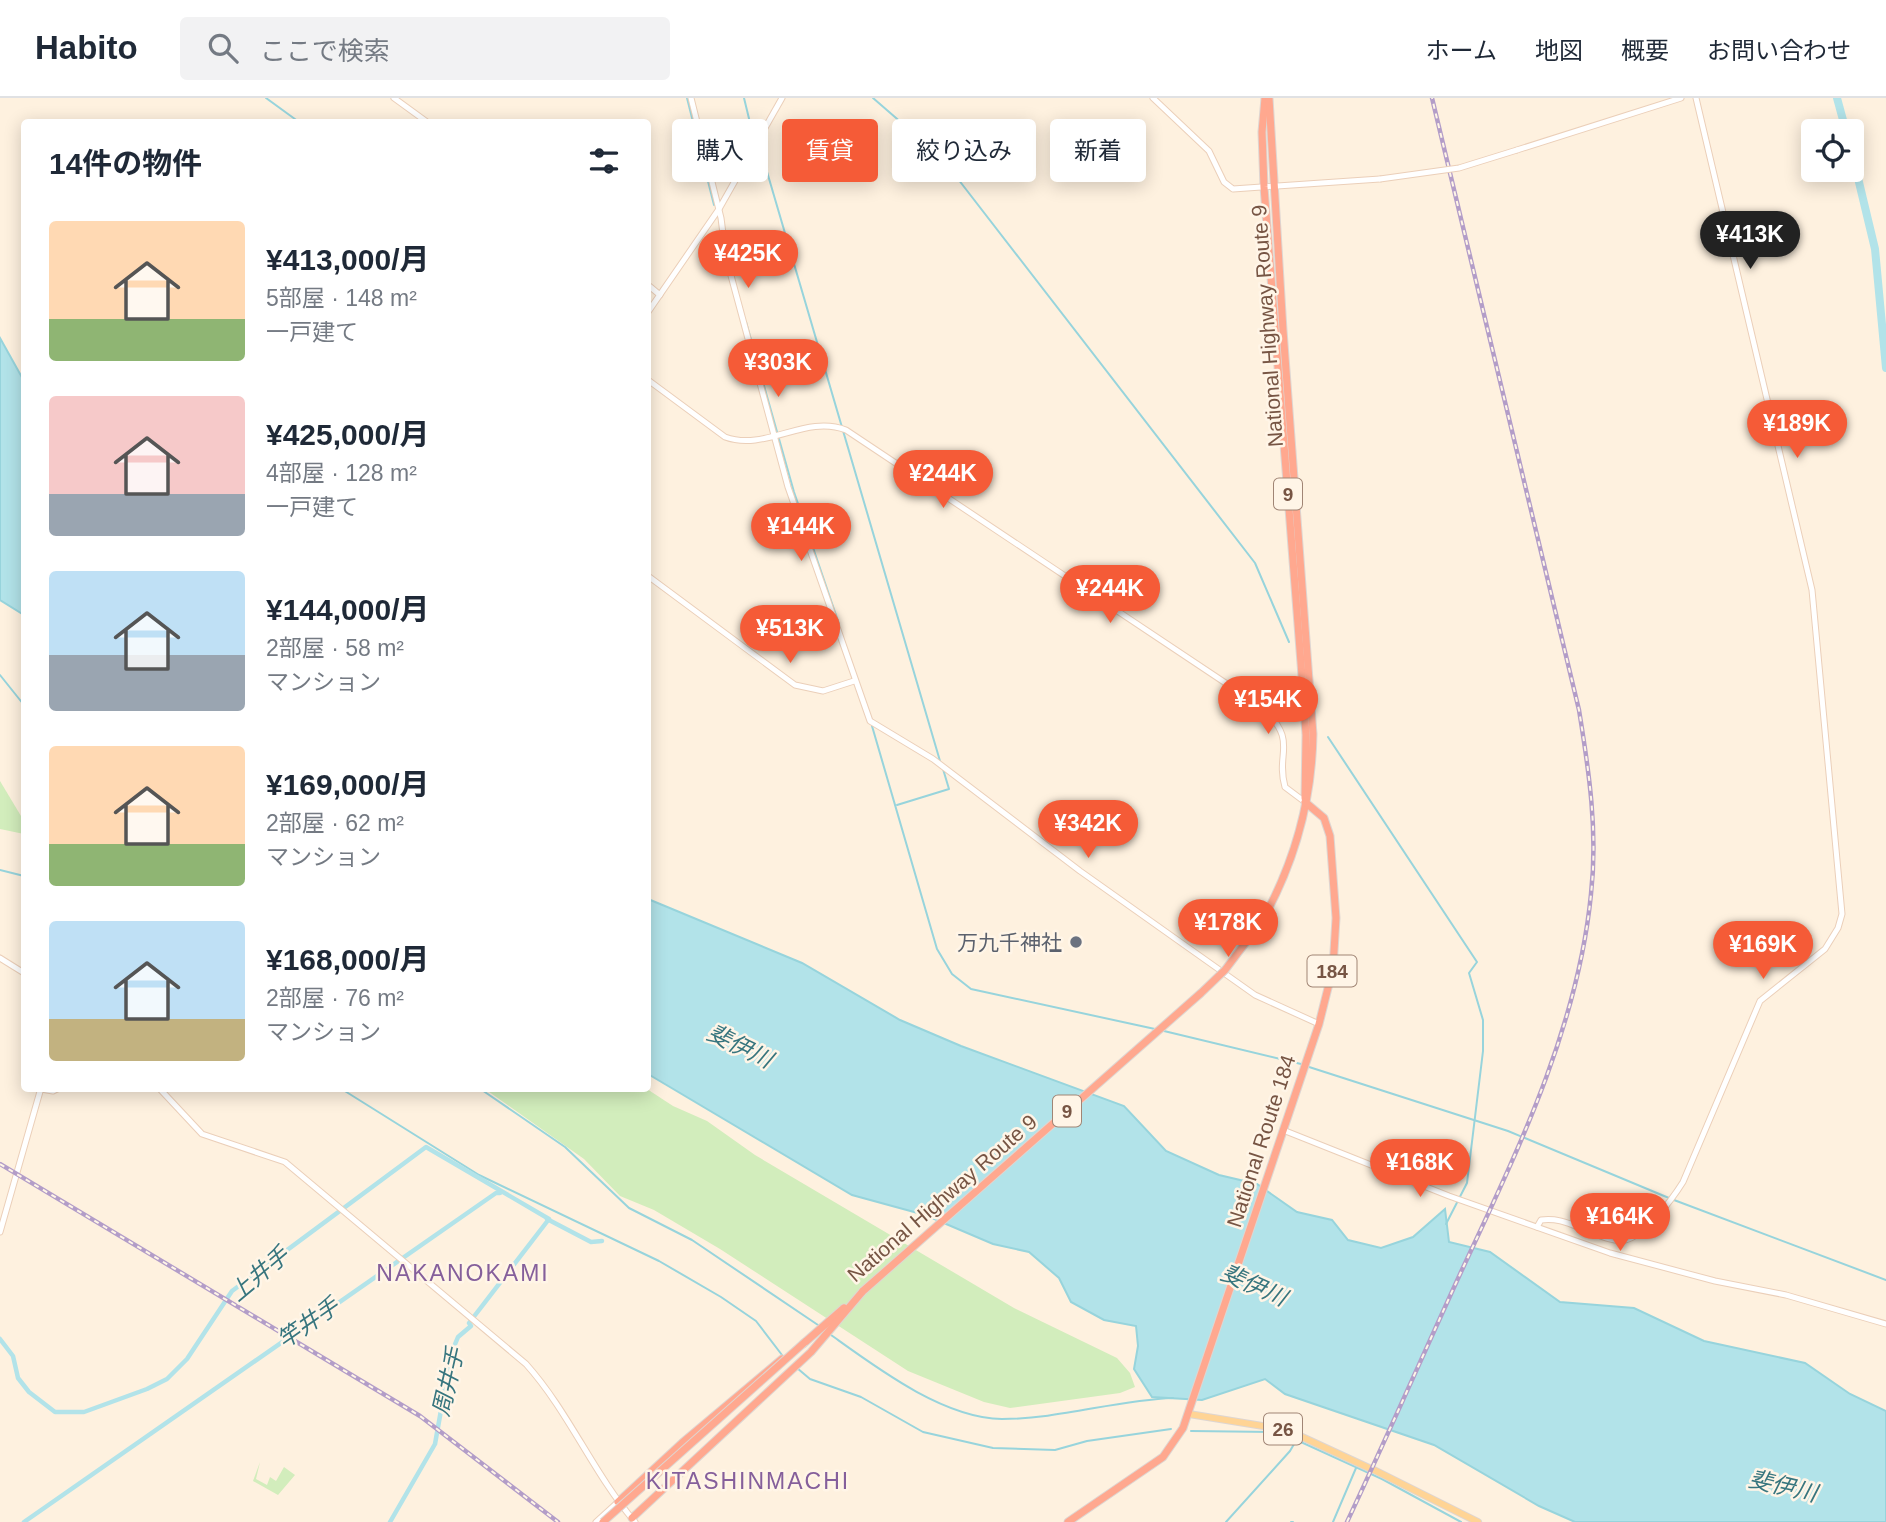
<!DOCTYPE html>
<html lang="ja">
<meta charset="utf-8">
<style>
:root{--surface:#fff;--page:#f2f2f3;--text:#1f2937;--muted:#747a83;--line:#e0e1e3;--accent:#f55b37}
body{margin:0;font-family:Arial,"Noto Sans JP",sans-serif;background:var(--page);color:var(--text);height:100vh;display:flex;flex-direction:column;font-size:26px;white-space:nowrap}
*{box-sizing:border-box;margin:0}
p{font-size:23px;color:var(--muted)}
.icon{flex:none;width:38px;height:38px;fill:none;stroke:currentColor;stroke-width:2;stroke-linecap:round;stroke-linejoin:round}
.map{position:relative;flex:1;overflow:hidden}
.details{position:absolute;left:21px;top:21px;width:630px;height:973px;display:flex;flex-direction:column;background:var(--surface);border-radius:7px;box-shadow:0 4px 18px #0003}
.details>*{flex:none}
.guide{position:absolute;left:672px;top:21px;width:665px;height:63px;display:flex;gap:14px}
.fabs{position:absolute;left:1801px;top:21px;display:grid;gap:14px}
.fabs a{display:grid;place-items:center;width:63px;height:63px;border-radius:7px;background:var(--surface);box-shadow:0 4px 18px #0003;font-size:35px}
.price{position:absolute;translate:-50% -60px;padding:0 16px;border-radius:24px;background:var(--accent);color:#fff;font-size:23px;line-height:46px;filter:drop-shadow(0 2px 4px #0008)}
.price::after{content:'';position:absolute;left:50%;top:42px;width:21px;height:16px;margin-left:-10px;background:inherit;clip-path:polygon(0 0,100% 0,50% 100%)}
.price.selected{background:#222;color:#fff}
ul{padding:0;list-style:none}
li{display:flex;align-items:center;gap:21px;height:175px;padding:0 28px}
li span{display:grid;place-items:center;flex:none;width:196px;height:140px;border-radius:7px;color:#555}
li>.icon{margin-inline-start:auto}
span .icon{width:84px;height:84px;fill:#fffc;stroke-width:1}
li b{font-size:30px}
h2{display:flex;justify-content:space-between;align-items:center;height:84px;padding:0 28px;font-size:30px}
.pill{padding:0 24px;border-radius:7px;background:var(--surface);box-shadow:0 4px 18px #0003;font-size:24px;line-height:63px}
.pill.selected{background:var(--accent);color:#fff}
header{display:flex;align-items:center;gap:42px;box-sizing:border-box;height:98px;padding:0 35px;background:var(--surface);border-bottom:2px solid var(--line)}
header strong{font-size:33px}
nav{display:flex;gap:38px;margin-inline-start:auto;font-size:24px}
.search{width:490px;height:63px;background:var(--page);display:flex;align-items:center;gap:18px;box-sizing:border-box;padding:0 24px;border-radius:7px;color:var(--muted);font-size:26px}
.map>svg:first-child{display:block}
.green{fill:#d2edbc}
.water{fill:#b2e3e9;stroke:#97d4dc;stroke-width:2}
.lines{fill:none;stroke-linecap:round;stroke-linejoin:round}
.stream{stroke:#97d4dc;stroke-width:2}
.canal{stroke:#b2e3e9;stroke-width:4.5}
.river{stroke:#b2e3e9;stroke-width:8}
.secondary-casing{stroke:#ebcfb9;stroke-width:7}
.primary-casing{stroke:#ded6d2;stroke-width:8}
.highway-casing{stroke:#ded6d2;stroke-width:9}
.secondary{stroke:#fff;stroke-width:5}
.primary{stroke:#ffd495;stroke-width:6}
.highway{stroke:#ffa88f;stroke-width:7}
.rail-casing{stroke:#b39dc8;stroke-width:4.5}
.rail{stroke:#fff5e7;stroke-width:2;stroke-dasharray:5;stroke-linecap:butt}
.secondary-bridge-casing{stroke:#ebcfb9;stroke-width:7;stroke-linecap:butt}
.highway-bridge-casing{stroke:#ded6d2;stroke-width:9;stroke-linecap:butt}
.secondary-bridge{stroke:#fff;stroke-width:5}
.highway-bridge{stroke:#ffa88f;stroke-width:7}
.worship-dot{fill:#6b7280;stroke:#fff5e7;stroke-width:2.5}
.labels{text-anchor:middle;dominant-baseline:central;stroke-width:5;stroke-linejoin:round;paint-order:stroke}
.shield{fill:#fff5e7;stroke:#a08575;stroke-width:2}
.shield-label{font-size:19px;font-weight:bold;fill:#754}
.street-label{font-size:21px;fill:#754;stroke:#fff5e7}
.worship-label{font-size:21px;fill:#5b616d;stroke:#fff5e7;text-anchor:end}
.water-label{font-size:23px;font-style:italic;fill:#37757e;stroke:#fff5e7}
.neighbourhood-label{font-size:23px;letter-spacing:2px;fill:#855f9b;stroke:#fff5e7}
</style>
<header>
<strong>Habito</strong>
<div class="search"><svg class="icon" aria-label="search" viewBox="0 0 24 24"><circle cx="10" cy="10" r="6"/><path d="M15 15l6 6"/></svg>ここで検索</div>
<nav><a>ホーム</a><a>地図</a><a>概要</a><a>お問い合わせ</a></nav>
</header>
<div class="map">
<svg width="1886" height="1424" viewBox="0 0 1886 1424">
<rect width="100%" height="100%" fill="#fef1df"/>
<g class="green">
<path d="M0 683 24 723V736L0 731Z"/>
<path d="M485 991H647L673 1008 707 1023 755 1057 1014 1210 1117 1260 1130 1275 1135 1289 1120 1295 1010 1310 984 1304 908 1273 720 1151 654 1112 620 1098 584 1061Z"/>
<path d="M260 1364 256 1381 267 1387 270 1379 276 1383 284 1369 295 1377 278 1397 253 1383Z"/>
</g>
<g class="water">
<path d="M0 240 24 283V517L0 502Z"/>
<path d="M648 801 802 865 900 922 961 948 1124 1008 1166 1053 1219 1077 1257 1086 1297 1114 1332 1122 1348 1142 1381 1150 1413 1139 1445 1111 1449 1144 1490 1154 1560 1204 1634 1210 1704 1243 1805 1265 1850 1296 1886 1313V1424H1575L1539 1408 1434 1347 1285 1296 1265 1281 1202 1302 1152 1299 1134 1271 1138 1248 1136 1228 1104 1222 1071 1204 1059 1180 1029 1154 993 1146 925 1117 852 1097 648 976Z"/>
</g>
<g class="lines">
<g class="stream">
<path d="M266 0 299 24"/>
<path d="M687 0 714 107"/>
<path d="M744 0 753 37"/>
<path d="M873 0 941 59 1255 465 1289 544"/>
<path d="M760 50 940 663"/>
<path d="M746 224 794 394 839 526"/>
<path d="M0 577 24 607"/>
<path d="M872 628 937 851 952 876 971 891 1155 931"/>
<path d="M1328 639 1477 864 1469 875 1483 922V953L1467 1085 1446 1126"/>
<path d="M897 707 949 691 943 671"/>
<path d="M0 772 24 778"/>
<path d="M1164 933 1301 966"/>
<path d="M1306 968 1508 1033 1669 1100"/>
<path d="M340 990 479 1077 659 1163 721 1199 756 1223 782 1257"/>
<path d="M479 990 565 1049 629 1110 692 1142 818 1227"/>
<path d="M1674 1102 1886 1182"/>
<path d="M831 1237C877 1270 943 1320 1002 1321 1060 1321 1116 1302 1173 1300"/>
<path d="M797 1270 810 1281 861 1299 923 1334 993 1350 1055 1352 1087 1343 1171 1331"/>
<path d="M1191 1333 1279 1334 1382 1381 1461 1424"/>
<path d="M1226 1424 1290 1353 1297 1341"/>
<path d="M1291 1424H1293"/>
<path d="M1333 1424 1356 1370"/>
</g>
<g class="canal">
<path d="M547 1121 591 1144 602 1143"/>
<path d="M0 1241 13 1258 18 1280 29 1294 55 1314H84L147 1291 167 1281 187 1261 232 1193 426 1049 549 1121 469 1225 471 1228 458 1239 451 1256 435 1346 390 1424"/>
<path d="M24 1424 496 1095H500"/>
</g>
<g class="river">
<path d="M1837 0 1846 33"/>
<path d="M1852 55 1875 151 1886 270"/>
</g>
<defs>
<g id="secondary">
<path d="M394 0 427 24"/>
<path d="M691 0 721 120 726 159 788 389 870 623 933 661 1080 773 1255 897 1319 926"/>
<path d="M1153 0 1209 53 1224 84 1233 91 1380 81"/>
<path d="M1517 52 1681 0"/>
<path d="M648 187 660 197"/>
<path d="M648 214 719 111 782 0"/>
<path d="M648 282 725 339C766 354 805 316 846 332L1263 610C1299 645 1275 654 1285 689L1305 704"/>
<path d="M648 478 795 587 823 593 854 583"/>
<path d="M0 860 24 875"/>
<path d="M159 990 202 1036 285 1064 526 1266C569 1314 593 1375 635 1424"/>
<path d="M41 991 53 993 59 990"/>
<path d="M1283 1032 1449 1098 1610 1155 1715 1183 1786 1197 1886 1226"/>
<path d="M1537 1129 1541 1122C1555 1120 1566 1124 1578 1129 1591 1133 1611 1145 1625 1142 1645 1138 1673 1100 1683 1084L1760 903 1825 851 1838 830 1842 816 1812 492 1696 0"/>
<path d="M0 1134 41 990"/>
<path d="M596 1424 618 1404"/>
</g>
<g id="primary">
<path d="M1189 1316 1287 1332 1369 1370"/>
<path d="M1372 1371 1478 1424"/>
</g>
<g id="highway">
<path d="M1265 0 1262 34 1264 89 1302 578 1306 637 1305 700"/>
<path d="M1262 823C1295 764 1312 703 1313 636L1283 232 1269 0"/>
<path d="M803 1246 844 1210"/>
<path d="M618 1404 682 1345 782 1261"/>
<path d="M632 1420 811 1254 863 1193"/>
<path d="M1068 1424 1163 1359 1183 1330 1319 926 1333 870 1336 820 1330 738 1324 720 1305 704"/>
</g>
</defs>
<use href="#secondary" class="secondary-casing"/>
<use href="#primary" class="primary-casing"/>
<use href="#highway" class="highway-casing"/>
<use href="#secondary" class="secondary"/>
<use href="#primary" class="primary"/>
<use href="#highway" class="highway"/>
<defs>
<g id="rail">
<path d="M0 1066 420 1318 558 1424"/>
<path d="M1347 1424C1386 1341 1423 1257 1461 1174 1517 1054 1578 930 1591 796 1598 734 1589 673 1579 612L1432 0"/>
</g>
</defs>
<use href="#rail" class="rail-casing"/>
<use href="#rail" class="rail"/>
<defs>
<path id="secondary-bridge" d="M1380 81 1459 70 1517 52"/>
<g id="highway-bridge">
<path d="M863 1193 1201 895 1225 872 1262 823"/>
<path d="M603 1424 805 1244"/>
</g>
</defs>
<use href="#secondary-bridge" class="secondary-bridge-casing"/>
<use href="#highway-bridge" class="highway-bridge-casing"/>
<use href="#secondary-bridge" class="secondary-bridge"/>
<use href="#highway-bridge" class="highway-bridge"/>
</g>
<circle class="worship-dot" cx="1076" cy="844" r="7"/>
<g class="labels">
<g class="shield">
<rect x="1274" y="380.5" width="28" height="31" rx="5"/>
<rect x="1307.5" y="857.5" width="49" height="31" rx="5"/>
<rect x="1053" y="997.5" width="28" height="31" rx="5"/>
<rect x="1264" y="1315.5" width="38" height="31" rx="5"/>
</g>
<g class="shield-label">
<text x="1288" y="396">9</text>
<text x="1332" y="873">184</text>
<text x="1067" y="1013">9</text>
<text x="1283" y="1331">26</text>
</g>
<g class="street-label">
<text transform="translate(1267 228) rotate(-94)">National Highway Route 9</text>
<text transform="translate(1261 1043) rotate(-72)">National Route 184</text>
<text transform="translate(942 1100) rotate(-41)">National Highway Route 9</text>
</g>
<g class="worship-label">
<text x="1062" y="844">万九千神社</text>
</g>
<g class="water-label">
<text transform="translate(740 948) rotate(26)">斐伊川</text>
<text transform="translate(259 1176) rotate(-40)">上井手</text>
<text transform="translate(1254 1187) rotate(24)">斐伊川</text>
<text transform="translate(308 1225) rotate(-35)">竿井手</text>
<text transform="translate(448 1284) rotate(-77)">周井手</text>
<text transform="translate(1783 1388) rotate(13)">斐伊川</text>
</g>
<g class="neighbourhood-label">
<text x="463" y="1175">NAKANOKAMI</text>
<text x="748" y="1383">KITASHINMACHI</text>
</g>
</g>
</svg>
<div class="fabs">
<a><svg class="icon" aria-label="locate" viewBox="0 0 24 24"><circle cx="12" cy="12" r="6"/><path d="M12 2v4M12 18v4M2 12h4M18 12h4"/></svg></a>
</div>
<b class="price selected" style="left:1750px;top:173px">¥413K</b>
<b class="price" style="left:748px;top:192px">¥425K</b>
<b class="price" style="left:778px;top:301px">¥303K</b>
<b class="price" style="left:1797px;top:362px">¥189K</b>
<b class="price" style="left:943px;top:412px">¥244K</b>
<b class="price" style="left:801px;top:465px">¥144K</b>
<b class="price" style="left:1110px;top:527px">¥244K</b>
<b class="price" style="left:790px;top:567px">¥513K</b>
<b class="price" style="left:1268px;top:638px">¥154K</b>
<b class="price" style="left:1088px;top:762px">¥342K</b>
<b class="price" style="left:1228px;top:861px">¥178K</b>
<b class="price" style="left:1763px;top:883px">¥169K</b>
<b class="price" style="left:1420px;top:1101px">¥168K</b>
<b class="price" style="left:1620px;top:1155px">¥164K</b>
<div class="guide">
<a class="pill">購入</a>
<a class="pill selected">賃貸</a>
<a class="pill">絞り込み</a>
<a class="pill">新着</a>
</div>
<section class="details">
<h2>14件の物件<svg class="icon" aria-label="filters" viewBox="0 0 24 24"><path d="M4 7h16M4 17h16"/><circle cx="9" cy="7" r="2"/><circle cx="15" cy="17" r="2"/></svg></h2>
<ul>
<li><span style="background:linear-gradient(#ffd9b3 70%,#8fb573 0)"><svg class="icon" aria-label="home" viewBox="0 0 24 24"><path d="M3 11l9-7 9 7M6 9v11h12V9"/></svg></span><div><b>¥413,000/月</b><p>5部屋 · 148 m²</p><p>一戸建て</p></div></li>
<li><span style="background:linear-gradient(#f6c9c9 70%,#9aa5b1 0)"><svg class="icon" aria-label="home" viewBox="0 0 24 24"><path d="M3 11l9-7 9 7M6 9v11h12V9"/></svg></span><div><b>¥425,000/月</b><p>4部屋 · 128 m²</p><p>一戸建て</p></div></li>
<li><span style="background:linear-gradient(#bfe0f5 60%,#9aa5b1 0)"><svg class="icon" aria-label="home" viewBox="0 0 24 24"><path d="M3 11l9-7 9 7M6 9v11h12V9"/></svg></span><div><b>¥144,000/月</b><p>2部屋 · 58 m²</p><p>マンション</p></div></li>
<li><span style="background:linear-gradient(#ffd9b3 70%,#8fb573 0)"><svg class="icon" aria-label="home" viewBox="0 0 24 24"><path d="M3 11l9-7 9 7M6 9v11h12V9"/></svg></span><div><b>¥169,000/月</b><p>2部屋 · 62 m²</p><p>マンション</p></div></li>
<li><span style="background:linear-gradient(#bfe0f5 70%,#c2b280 0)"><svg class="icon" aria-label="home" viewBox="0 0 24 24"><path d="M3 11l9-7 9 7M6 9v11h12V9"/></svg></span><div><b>¥168,000/月</b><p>2部屋 · 76 m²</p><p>マンション</p></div></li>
</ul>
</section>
</div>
